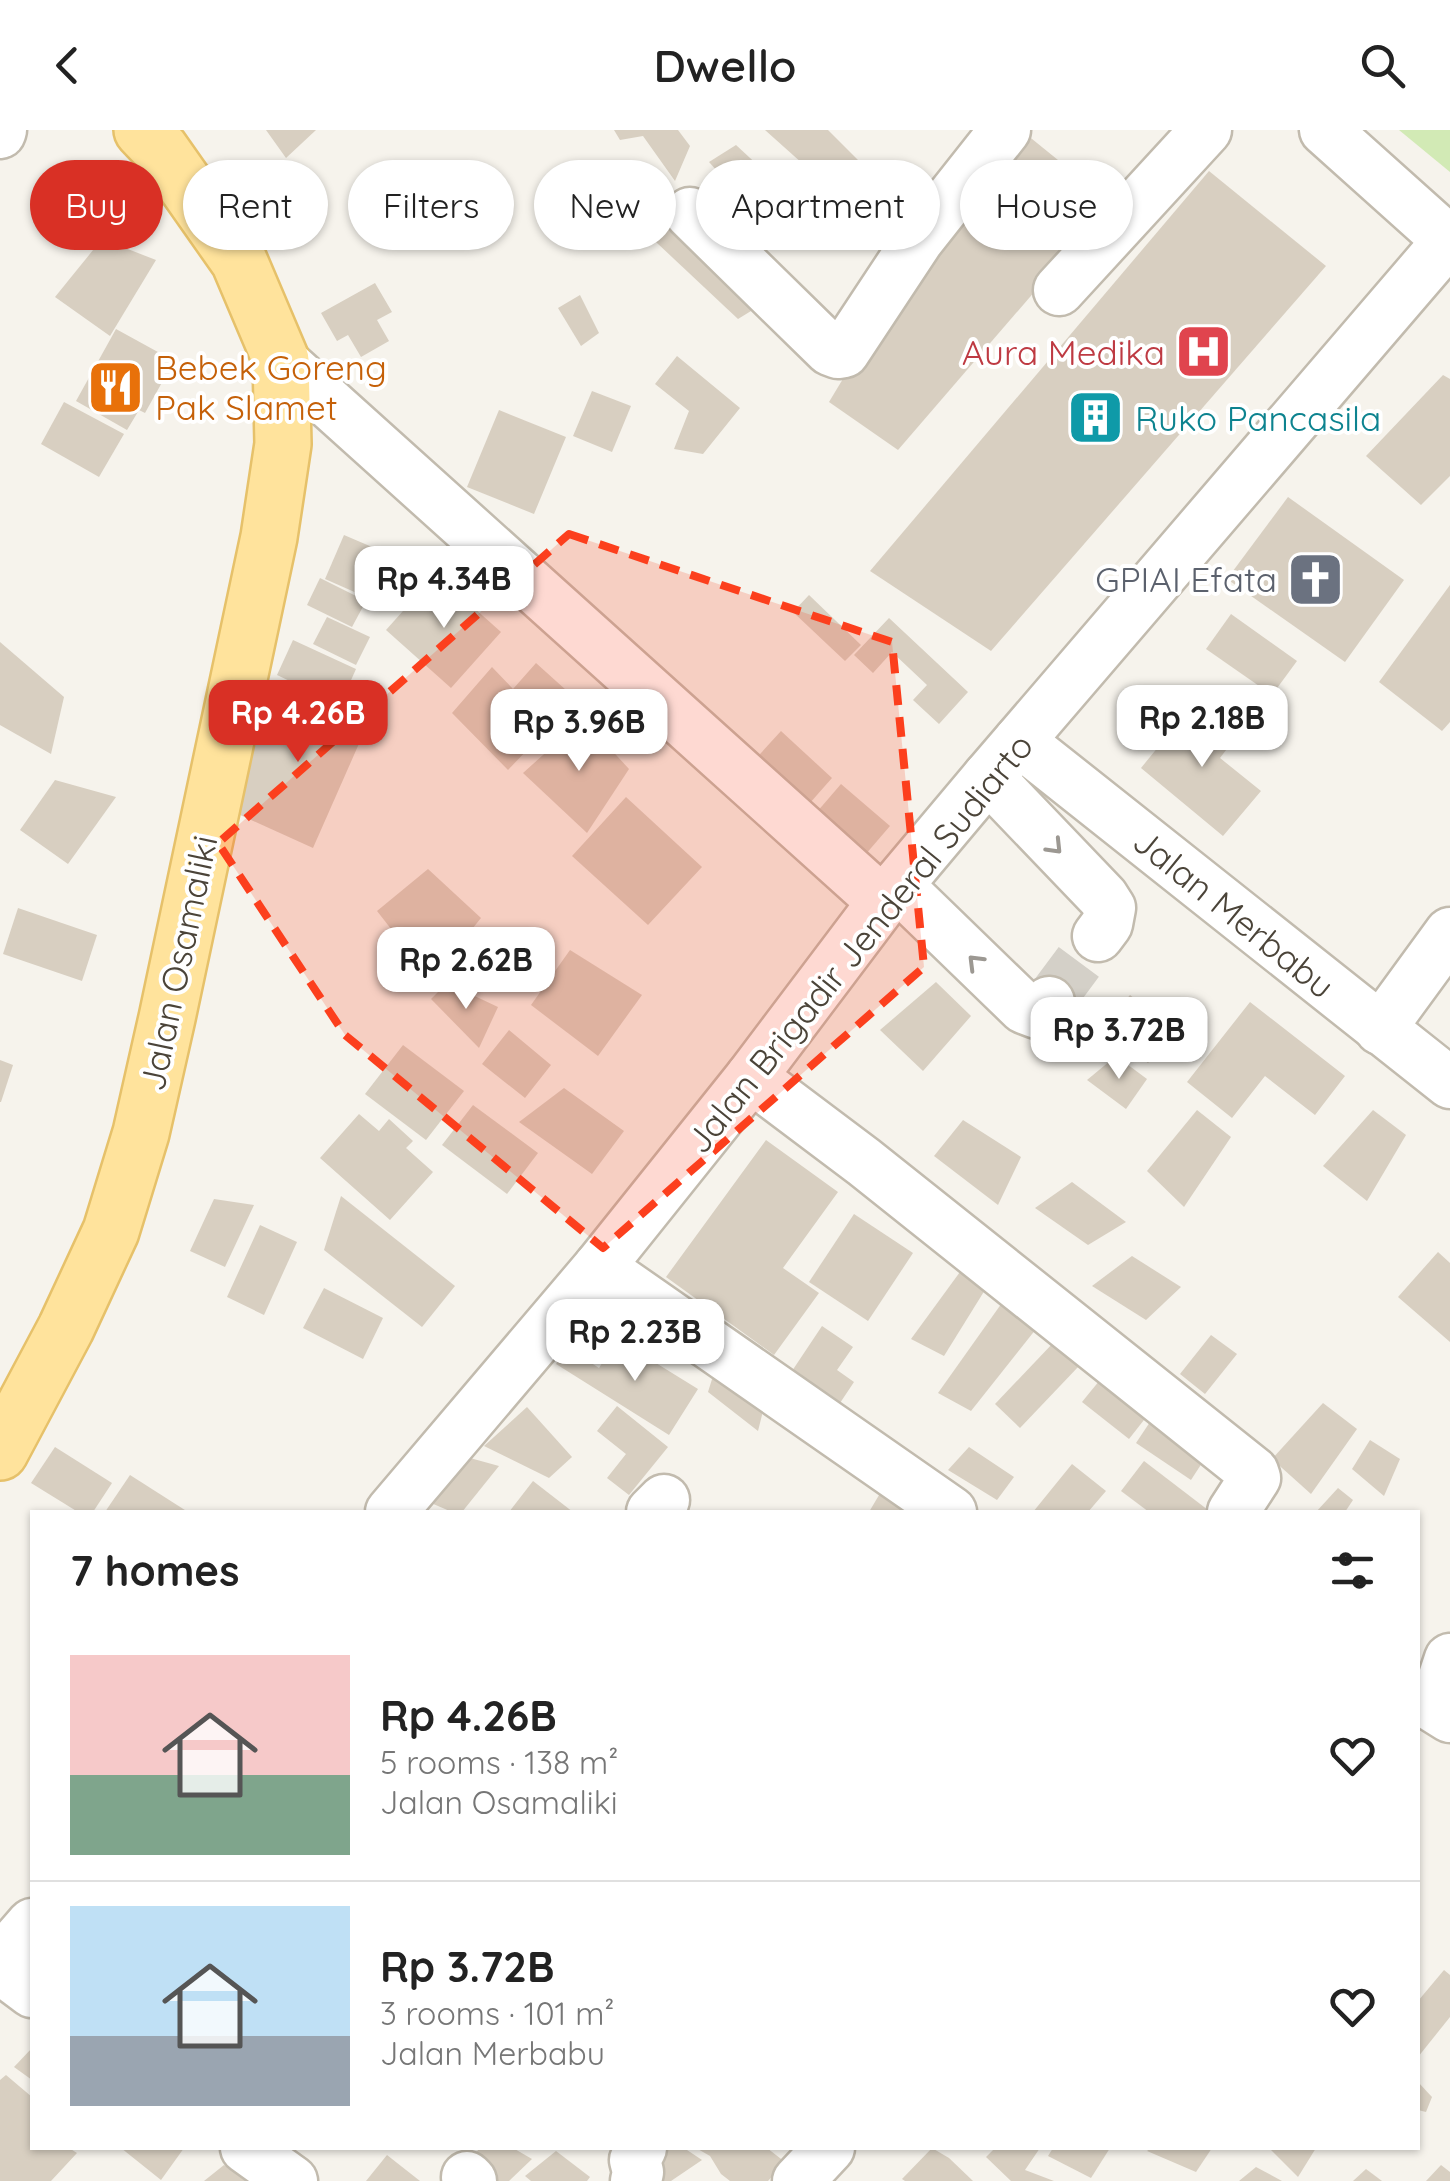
<!DOCTYPE html>
<meta charset="utf-8">
<style>
:root{--surface:#fff;--page:#f6f6f6;--text:#222;--muted:#767676;--line:#e0e0e0;--accent:#d93025}
body{margin:0;font-family:Quicksand,sans-serif;background:var(--page);color:var(--text);height:100vh;display:flex;flex-direction:column;font-size:38px;white-space:nowrap}
*{box-sizing:border-box;margin:0}
p{font-size:32px;color:var(--muted)}
.icon{flex:none;width:55px;height:55px;fill:none;stroke:currentColor;stroke-width:2;stroke-linecap:round;stroke-linejoin:round}
.map{position:relative;flex:1;overflow:hidden}
.details{position:absolute;left:30px;top:1380px;width:1390px;height:640px;display:flex;flex-direction:column;background:var(--surface);border-radius:0px;box-shadow:0 2px 8px #0004}
.details>*{flex:none}
.top-card{position:absolute;left:30px;top:30px;width:1390px;height:90px;display:flex;gap:20px}
.price{position:absolute;translate:-50% -85px;padding:0 22px;border-radius:20px;background:#fff;color:#222;font-size:32px;line-height:65px;filter:drop-shadow(0 2px 5px #0008)}
.price::after{content:'';position:absolute;left:50%;top:60px;width:30px;height:22px;margin-left:-15px;background:inherit;clip-path:polygon(0 0,100% 0,50% 100%)}
.price.active{background:var(--accent);color:#fff}
ul{padding:0;list-style:none}
li{display:flex;align-items:center;gap:30px;height:250px;padding:0 40px}
li+li{border-top:2px solid var(--line)}
li span{display:grid;place-items:center;flex:none;width:280px;height:200px;border-radius:0px;color:#555}
li>.icon{margin-inline-start:auto}
span .icon{width:120px;height:120px;fill:#fffc;stroke-width:1}
li b{font-size:42px}
h2{display:flex;justify-content:space-between;align-items:center;height:120px;padding:0 40px;font-size:42px}
.pill{padding:0 35px;border-radius:45px;background:var(--surface);box-shadow:0 2px 8px #0004;font-size:35px;line-height:90px}
.pill.active{background:var(--accent);color:#fff}
header{display:flex;justify-content:space-between;align-items:center;height:130px;padding:0 40px;background:var(--surface);font-size:45px;font-weight:600}
.map>svg:first-child{display:block}
.green{fill:#d2eab5}
.building{fill:#d8cfc1}
.lines{fill:none;stroke-linecap:round;stroke-linejoin:round}
.minor-tunnel{stroke:#d4d0c8;stroke-width:50;stroke-dasharray:50 25;stroke-linecap:butt}
.minor-casing{stroke:#c2bbae;stroke-width:55}
.major-casing{stroke:#e6c16a;stroke-width:60}
.minor{stroke:#fff;stroke-width:50}
.major{stroke:#ffe39c;stroke-width:55}
.oneway{stroke:#9c9892}
.marked{fill:#fc3f1d;fill-opacity:0.2;stroke:#fc3f1d;stroke-width:8;stroke-dasharray:20 12;stroke-linejoin:round}
.labels{text-anchor:middle;dominant-baseline:central;stroke-width:8;stroke-linejoin:round;paint-order:stroke}
.health-label{font-size:35px;fill:#be3a42;stroke:#fff;text-anchor:end}
.food-label{font-size:35px;fill:#c56008;stroke:#fff;text-anchor:start}
.culture-label{font-size:35px;fill:#0d838f;stroke:#fff;text-anchor:start}
.worship-label{font-size:35px;fill:#5b616d;stroke:#fff;text-anchor:end}
.street-label{font-size:35px;fill:#4b4439;stroke:#fff}
</style>
<header><svg class="icon" aria-label="back" viewBox="0 0 24 24"><path d="M15 5l-7 7 7 7"/></svg>Dwello<svg class="icon" aria-label="search" viewBox="0 0 24 24"><circle cx="10" cy="10" r="6"/><path d="M15 15l6 6"/></svg></header>
<div class="map">
<svg width="1450" height="2051" viewBox="0 0 1450 2051">
<rect width="100%" height="100%" fill="#f6f3ec"/>
<path class="green" d="M1399 0H1450V42Z"/>
<g class="building">
<path d="M266 0H316L286 28Z"/>
<path d="M614 0H678L690 16 675 51 643 6 620 10Z"/>
<path d="M765 0H828L858 30 831 59Z"/>
<path d="M1021 0 1111 73 898 320 829 272 917 126Z"/>
<path d="M736 15 763 40 737 63 709 32Z"/>
<path d="M1209 41 1326 136 991 521 870 441Z"/>
<path d="M787 52 817 71 792 108 745 76Z"/>
<path d="M661 76 764 173 738 189 624 82Z"/>
<path d="M102 109 156 130 110 206 55 167Z"/>
<path d="M375 153 392 182 377 190 389 211 361 227 348 205 337 211 321 183Z"/>
<path d="M580 165 599 203 581 216 558 178Z"/>
<path d="M116 199 167 227 158 242 165 247 145 283 139 280 127 300 76 271Z"/>
<path d="M677 226 740 278 703 324 674 319 689 281 655 254Z"/>
<path d="M1443 245 1450 249V346L1421 375 1366 326Z"/>
<path d="M592 261 631 276 612 322 573 306Z"/>
<path d="M64 272 124 304 99 347 41 314Z"/>
<path d="M499 280 566 307 534 384 467 357Z"/>
<path d="M1288 367 1404 450 1345 532 1227 449Z"/>
<path d="M344 405 379 420 359 464 325 449Z"/>
<path d="M436 444 501 502 451 558 386 500Z"/>
<path d="M320 448 366 471 352 497 307 475Z"/>
<path d="M1450 455V592L1442 601 1379 552Z"/>
<path d="M809 465 861 515 845 531 793 482Z"/>
<path d="M1231 484 1297 531 1272 565 1206 519Z"/>
<path d="M327 487 370 507 356 535 313 514Z"/>
<path d="M889 488 968 562 939 594 913 570 927 555 892 522 873 543 854 525Z"/>
<path d="M293 510 356 539 340 575 277 545Z"/>
<path d="M0 512 64 567 51 624 0 595Z"/>
<path d="M536 533 576 569 508 640 452 583 492 537 513 559Z"/>
<path d="M283 553 369 591 313 718 227 679Z"/>
<path d="M1194 573 1236 607 1220 628 1261 661 1223 706 1141 638Z"/>
<path d="M583 589 629 639 587 703 523 643Z"/>
<path d="M781 601 832 648 802 682 750 635Z"/>
<path d="M55 650 116 667 68 734 20 700Z"/>
<path d="M841 654 890 696 859 732 810 690Z"/>
<path d="M626 667 702 737 648 795 572 726Z"/>
<path d="M428 739 481 788 431 850 377 781Z"/>
<path d="M18 778 97 805 82 851 3 824Z"/>
<path d="M570 820 642 865 598 926 531 875Z"/>
<path d="M936 852 971 886 923 941 880 900Z"/>
<path d="M447 853 498 877 479 918 431 869Z"/>
<path d="M1130 865 1175 902 1148 933 1103 897Z"/>
<path d="M1250 872 1345 946 1315 985 1265 946 1232 988 1187 952Z"/>
<path d="M509 900 551 935 525 968 482 934Z"/>
<path d="M403 915 464 961 426 1010 365 964Z"/>
<path d="M1116 926 1147 949 1126 979 1087 950Z"/>
<path d="M0 930 13 935 1 972H0Z"/>
<path d="M564 958 624 1001 592 1044 519 992Z"/>
<path d="M473 975 538 1023 507 1064 442 1015Z"/>
<path d="M1197 980 1231 1007 1184 1077 1147 1041Z"/>
<path d="M1373 980 1406 1005 1367 1071 1323 1036Z"/>
<path d="M359 984 379 1001 389 989 413 1011 406 1018 433 1042 390 1090 320 1028Z"/>
<path d="M963 990 1021 1027 998 1075 934 1026Z"/>
<path d="M766 1010 838 1062 783 1138 819 1163 774 1225 666 1147Z"/>
<path d="M1072 1052 1126 1092 1088 1115 1035 1078Z"/>
<path d="M341 1066 455 1156 422 1197 324 1120Z"/>
<path d="M214 1069 254 1075 225 1137 190 1121Z"/>
<path d="M854 1084 913 1123 868 1191 809 1152Z"/>
<path d="M260 1095 297 1112 264 1185 227 1167Z"/>
<path d="M1438 1122 1450 1133V1212L1398 1167Z"/>
<path d="M1132 1126 1181 1157 1146 1190 1092 1156Z"/>
<path d="M968 1131 993 1147 944 1226 911 1209Z"/>
<path d="M324 1158 383 1188 363 1229 303 1198Z"/>
<path d="M1004 1170 1040 1194 971 1281 938 1263Z"/>
<path d="M822 1196 853 1217 837 1240 854 1252 832 1285 784 1253Z"/>
<path d="M676 1203 767 1265 758 1301 708 1262 713 1246 664 1220Z"/>
<path d="M1211 1205 1237 1224 1205 1264 1180 1244Z"/>
<path d="M617 1209 698 1259 669 1305 556 1234 567 1217 599 1238Z"/>
<path d="M1054 1212 1079 1236 1020 1298 995 1274Z"/>
<path d="M1104 1245 1151 1281 1129 1309 1082 1272Z"/>
<path d="M1323 1273 1357 1299 1311 1364 1272 1329Z"/>
<path d="M617 1276 668 1317 629 1365 607 1348 626 1324 597 1301Z"/>
<path d="M527 1277 572 1327 549 1348 484 1316Z"/>
<path d="M1158 1280 1213 1316 1191 1350 1136 1313Z"/>
<path d="M1370 1310 1400 1329 1384 1366 1352 1339Z"/>
<path d="M55 1317 112 1353 93 1382H78L31 1353Z"/>
<path d="M969 1317 1014 1347 997 1370 948 1340Z"/>
<path d="M470 1328 499 1336 462 1382H452L431 1373Z"/>
<path d="M1144 1331 1208 1380 1205 1382H1149L1121 1361Z"/>
<path d="M1072 1334 1106 1361 1088 1382H1033Z"/>
<path d="M130 1345 188 1382H105Z"/>
<path d="M533 1351 573 1382H509Z"/>
<path d="M885 1355 911 1382H869Z"/>
<path d="M1338 1358 1353 1370 1345 1382H1316Z"/>
<path d="M1444 1840 1450 1845V1887L1418 1927V1871Z"/>
<path d="M32 1918V1950L14 1937Z"/>
<path d="M6 1945 32 1967V2018H69L77 2023 51 2051H0V1950Z"/>
<path d="M1418 1952 1432 1967 1426 1982 1418 1980Z"/>
<path d="M121 2018H184L161 2050Z"/>
<path d="M480 2018H513L532 2029 509 2051H483L463 2037Z"/>
<path d="M663 2018H684L702 2030 671 2051H663L646 2042Z"/>
<path d="M696 2018H767L785 2032 768 2051H730L721 2044 710 2026Z"/>
<path d="M932 2018 949 2028 973 2051H905L902 2049Z"/>
<path d="M995 2018H1040L1025 2040 1054 2051H1011L986 2027Z"/>
<path d="M1053 2018H1110L1091 2048 1048 2026Z"/>
<path d="M1151 2018H1212L1196 2042 1147 2021Z"/>
<path d="M1269 2018H1316L1298 2047Z"/>
<path d="M556 2021 590 2047 587 2051H531L525 2046Z"/>
<path d="M387 2025 420 2051H366Z"/>
<path d="M224 2035 248 2051H204Z"/>
<path d="M1441 2035 1450 2042V2051H1426Z"/>
<path d="M1256 2037 1282 2051H1239Z"/>
<path d="M1366 2039 1382 2051H1353Z"/>
</g>
<g class="lines">
<path class="minor-tunnel" d="M1049 872 1098 806"/>
<defs>
<g id="minor">
<path d="M1325 0 1450 112"/>
<path d="M0 3 1 0"/>
<path d="M690 83 830 220 838 223 844 222 918 110 1005 0"/>
<path d="M1059 160 1206 0"/>
<path d="M281 230 883 772"/>
<path d="M1019 611 1450 953"/>
<path d="M988 647 1103 767 1110 778 1107 794 1098 806"/>
<path d="M897 755 1024 878 1037 883 1049 872"/>
<path d="M1380 899 1450 803"/>
<path d="M751 947 864 1032 1253 1342 1255 1348 1233 1382"/>
<path d="M599 1137 951 1382"/>
<path d="M391 1382 599 1137 751 947 883 772 988 647 1448 111"/>
<path d="M652 1382 664 1370"/>
<path d="M1450 1529 1434 1577 1450 1587"/>
<path d="M0 1831 32 1794"/>
<path d="M0 1838 32 1862"/>
<path d="M246 2018 292 2051"/>
<path d="M467 2047 471 2051"/>
<path d="M636 2051 638 2042 635 2030 641 2018"/>
<path d="M798 2051 829 2018"/>
</g>
<path id="major" d="M0 1322 66 1198 111 1101 141 1003 167 888 269 407 283 314 281 230 239 131 161 20 142 0"/>
</defs>
<use href="#minor" class="minor-casing"/>
<use href="#major" class="major-casing"/>
<use href="#minor" class="minor"/>
<use href="#major" class="major"/>
</g>
<defs><path id="oneway-chevron" d="M-2-3.5L2.5 0L-2 3.5" fill="none" stroke-width="1.6" stroke-linecap="round" stroke-linejoin="round" transform="scale(2.5)"/></defs>
<g class="oneway">
<use href="#oneway-chevron" transform="translate(1055 717) rotate(46)"/>
<use href="#oneway-chevron" transform="translate(975 832) rotate(-135)"/>
</g>
<path class="marked" d="M569 404 892 512 924 837 603 1118 345 905 218 713Z"/>
<defs>
<symbol id="hospital-square" viewBox="-11 -11 22 22"><rect x="-9" y="-9" width="18" height="18" rx="4" fill="#e0444e" stroke="#fff"/><path d="M-5-5h3v3.5h4V-5h3V5h-3V1.5h-4V5h-3Z" fill="#fff"/></symbol>
<symbol id="restaurant-square" viewBox="-11 -11 22 22"><rect x="-9" y="-9" width="18" height="18" rx="4" fill="#e8710a" stroke="#fff"/><path d="M-5-6h1v4h1v-4h1v4h1v-4h1v5L-1.5 .5V6h-2V.5L-5-1ZM5-6V6H3V1.5H1.5Q1.5-4 5-6Z" fill="#fff"/></symbol>
<symbol id="building-square" viewBox="-11 -11 22 22"><rect x="-9" y="-9" width="18" height="18" rx="4" fill="#0f9aa8" stroke="#fff"/><path d="M-4-6H4V6H1V3H-1V6H-4ZM-2.5-4.3h1.7v1.8h-1.7ZM.8-4.3h1.7v1.8H.8ZM-2.5-1h1.7V.8h-1.7ZM.8-1h1.7V.8H.8Z" fill="#fff"/></symbol>
<symbol id="church-square" viewBox="-11 -11 22 22"><rect x="-9" y="-9" width="18" height="18" rx="4" fill="#6b7280" stroke="#fff"/><path d="M-1.2-6h2.4v3.5h3.3v2.4h-3.3V6h-2.4V-.1h-3.3v-2.4h3.3Z" fill="#fff"/></symbol>
</defs>
<g fill-rule="evenodd">
<use href="#hospital-square" x="1172" y="190" width="63" height="63"/>
<use href="#restaurant-square" x="84" y="226" width="63" height="63"/>
<use href="#building-square" x="1064" y="256" width="63" height="63"/>
<use href="#church-square" x="1284" y="418" width="63" height="63"/>
</g>
<g class="labels">
<g class="health-label">
<text x="1165" y="222">Aura Medika</text>
</g>
<g class="food-label">
<text x="155" y="237">Bebek Goreng<tspan x="155" dy="40">Pak Slamet</tspan></text>
</g>
<g class="culture-label">
<text x="1135" y="288">Ruko Pancasila</text>
</g>
<g class="worship-label">
<text x="1277" y="449">GPIAI Efata</text>
</g>
<g class="street-label">
<text transform="translate(1234 783) rotate(39)">Jalan Merbabu</text>
<text transform="translate(859 813) rotate(-51)">Jalan Brigadir Jenderal Sudiarto</text>
<text transform="translate(178 833) rotate(-78)">Jalan Osamaliki</text>
</g>
</g>
</svg>
<b class="price" style="left:444px;top:501px">Rp 4.34B</b>
<b class="price active" style="left:298px;top:635px">Rp 4.26B</b>
<b class="price" style="left:1202px;top:640px">Rp 2.18B</b>
<b class="price" style="left:579px;top:644px">Rp 3.96B</b>
<b class="price" style="left:466px;top:882px">Rp 2.62B</b>
<b class="price" style="left:1119px;top:952px">Rp 3.72B</b>
<b class="price" style="left:635px;top:1254px">Rp 2.23B</b>
<div class="top-card">
<a class="pill active">Buy</a>
<a class="pill">Rent</a>
<a class="pill">Filters</a>
<a class="pill">New</a>
<a class="pill">Apartment</a>
<a class="pill">House</a>
</div>
<section class="details">
<h2>7 homes<svg class="icon" aria-label="filters" viewBox="0 0 24 24"><path d="M4 7h16M4 17h16"/><circle cx="9" cy="7" r="2"/><circle cx="15" cy="17" r="2"/></svg></h2>
<ul>
<li><span style="background:linear-gradient(#f6c9c9 60%,#7fa58c 0)"><svg class="icon" aria-label="home" viewBox="0 0 24 24"><path d="M3 11l9-7 9 7M6 9v11h12V9"/></svg></span><div><b>Rp 4.26B</b><p>5 rooms · 138 m²</p><p>Jalan Osamaliki</p></div><svg class="icon" aria-label="heart" viewBox="0 0 24 24"><path d="M12 20l-8-8c-3-5 5-10 8-4 3-6 11-1 8 4z"/></svg></li>
<li><span style="background:linear-gradient(#bfe0f5 65%,#9aa5b1 0)"><svg class="icon" aria-label="home" viewBox="0 0 24 24"><path d="M3 11l9-7 9 7M6 9v11h12V9"/></svg></span><div><b>Rp 3.72B</b><p>3 rooms · 101 m²</p><p>Jalan Merbabu</p></div><svg class="icon" aria-label="heart" viewBox="0 0 24 24"><path d="M12 20l-8-8c-3-5 5-10 8-4 3-6 11-1 8 4z"/></svg></li>
</ul>
</section>
</div>
